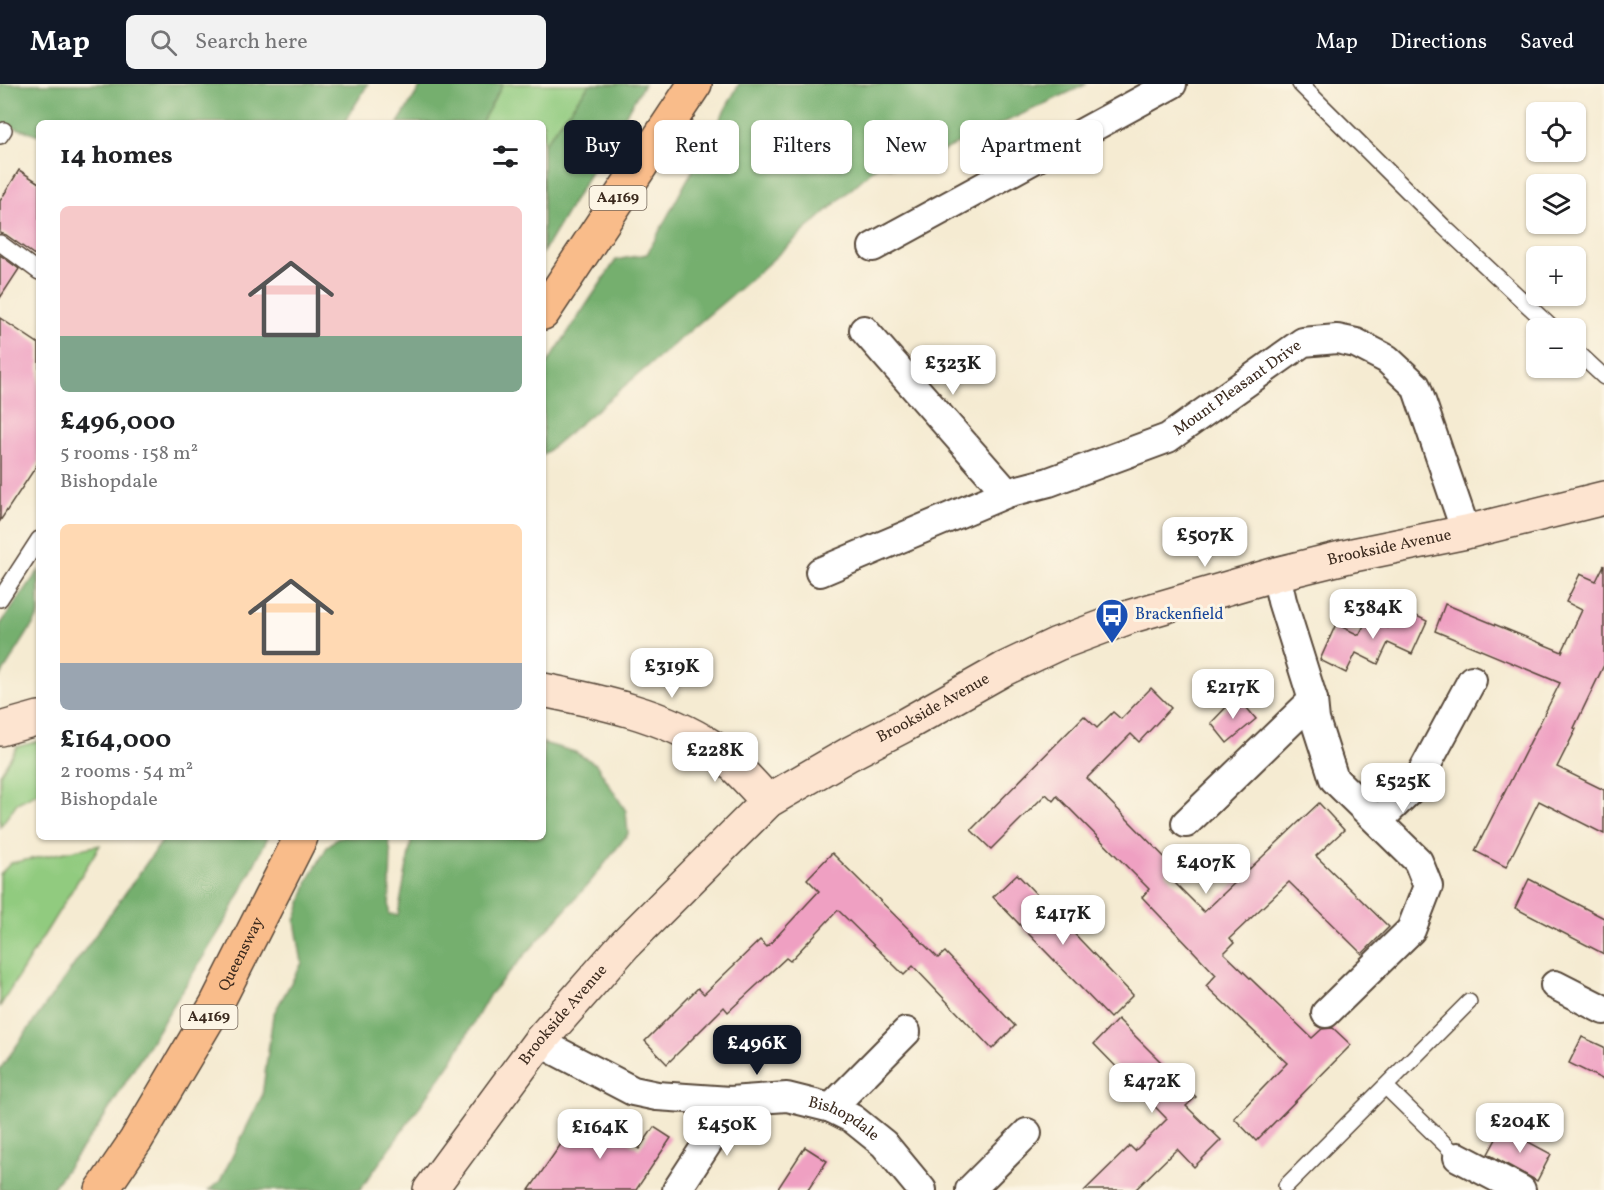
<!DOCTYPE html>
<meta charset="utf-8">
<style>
:root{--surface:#fff;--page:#f2f2f2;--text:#202124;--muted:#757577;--accent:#111827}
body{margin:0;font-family:Vollkorn,serif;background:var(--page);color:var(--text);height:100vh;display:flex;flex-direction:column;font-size:22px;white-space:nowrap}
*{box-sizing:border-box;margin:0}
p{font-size:20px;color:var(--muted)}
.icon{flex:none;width:33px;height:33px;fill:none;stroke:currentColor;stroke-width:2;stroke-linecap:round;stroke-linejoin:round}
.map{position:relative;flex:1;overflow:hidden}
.panel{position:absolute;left:36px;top:36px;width:510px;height:720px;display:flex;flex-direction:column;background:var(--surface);border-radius:9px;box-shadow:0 2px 4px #0004}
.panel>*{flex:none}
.top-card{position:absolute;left:564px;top:36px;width:570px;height:54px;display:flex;gap:12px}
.buttons{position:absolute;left:1526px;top:18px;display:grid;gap:12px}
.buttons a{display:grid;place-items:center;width:60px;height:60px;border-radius:9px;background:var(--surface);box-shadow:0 2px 4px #0004;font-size:30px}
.price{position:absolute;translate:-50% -51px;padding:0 14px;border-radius:12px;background:#fff;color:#222;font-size:20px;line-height:39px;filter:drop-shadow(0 2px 3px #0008)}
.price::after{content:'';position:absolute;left:50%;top:36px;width:18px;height:14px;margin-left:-9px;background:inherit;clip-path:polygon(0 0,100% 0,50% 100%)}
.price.current{background:var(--accent);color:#fff}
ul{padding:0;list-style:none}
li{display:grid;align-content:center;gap:12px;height:318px;padding:0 24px}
li span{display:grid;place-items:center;height:186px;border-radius:9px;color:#555}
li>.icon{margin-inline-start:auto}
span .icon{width:108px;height:108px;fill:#fffc;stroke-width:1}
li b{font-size:26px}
h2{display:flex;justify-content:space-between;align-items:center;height:72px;padding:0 24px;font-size:26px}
.chip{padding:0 21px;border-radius:9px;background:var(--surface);box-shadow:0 2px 4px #0004;font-size:21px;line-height:54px}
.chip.current{background:var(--accent);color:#fff}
header{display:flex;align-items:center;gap:36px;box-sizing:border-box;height:84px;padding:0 30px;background:var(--accent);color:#fff}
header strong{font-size:28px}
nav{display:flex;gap:33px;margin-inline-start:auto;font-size:21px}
.search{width:420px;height:54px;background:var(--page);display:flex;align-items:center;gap:15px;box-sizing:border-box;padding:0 21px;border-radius:9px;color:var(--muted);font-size:22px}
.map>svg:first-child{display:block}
.green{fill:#91cb7f;stroke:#667a4e;stroke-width:1.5}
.forest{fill:#74af6e;stroke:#586c46;stroke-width:1.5}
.building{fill:#efa0c2}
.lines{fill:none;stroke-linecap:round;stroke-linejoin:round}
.lane-casing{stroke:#574739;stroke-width:18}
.street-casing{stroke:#574739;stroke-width:32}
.secondary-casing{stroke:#574739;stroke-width:36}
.primary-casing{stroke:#574739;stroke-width:36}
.lane{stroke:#fff;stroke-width:15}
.street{stroke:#fff;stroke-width:28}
.secondary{stroke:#fde4d0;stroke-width:33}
.primary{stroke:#f9bc8a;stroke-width:33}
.labels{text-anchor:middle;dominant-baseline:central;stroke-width:6;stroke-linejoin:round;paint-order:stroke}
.shield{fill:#fcf5e5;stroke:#75675a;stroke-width:1.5}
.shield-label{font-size:15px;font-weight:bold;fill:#3b2a1e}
.street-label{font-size:16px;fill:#3b2a1e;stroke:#fcf5e5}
.transit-label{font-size:16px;fill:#164399;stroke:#fcf5e5;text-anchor:start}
</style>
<header>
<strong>Map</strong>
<div class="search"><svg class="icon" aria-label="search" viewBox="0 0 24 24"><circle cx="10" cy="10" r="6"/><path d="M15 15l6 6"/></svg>Search here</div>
<nav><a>Map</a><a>Directions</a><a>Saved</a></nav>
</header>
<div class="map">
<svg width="1604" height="1106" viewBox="0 0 1604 1106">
<rect width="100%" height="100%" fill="#fcf5e5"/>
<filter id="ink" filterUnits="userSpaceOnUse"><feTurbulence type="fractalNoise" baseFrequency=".0167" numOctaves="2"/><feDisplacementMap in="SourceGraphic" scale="12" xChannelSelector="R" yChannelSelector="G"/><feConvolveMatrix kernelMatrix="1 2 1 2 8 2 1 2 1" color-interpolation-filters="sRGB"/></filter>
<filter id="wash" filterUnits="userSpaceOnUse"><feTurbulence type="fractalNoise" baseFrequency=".008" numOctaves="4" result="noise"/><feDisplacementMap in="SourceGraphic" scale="24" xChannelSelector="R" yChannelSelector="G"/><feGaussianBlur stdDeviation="1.35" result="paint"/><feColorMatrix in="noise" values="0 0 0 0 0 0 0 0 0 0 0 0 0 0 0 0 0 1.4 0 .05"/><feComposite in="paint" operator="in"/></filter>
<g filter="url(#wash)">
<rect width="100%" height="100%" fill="#f5ebd2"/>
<g class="green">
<path d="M503 0H590L543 61V39H481Z"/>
<path d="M39 657V708L17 719 0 743V690L17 663Z"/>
<path d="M100 761 0 922V790L11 779Z"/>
</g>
<g class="forest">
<path d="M0 0H368L344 39H39V51L0 39Z"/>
<path d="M422 0H503L481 39H398Z"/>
<path d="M590 0H644L543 168V61Z"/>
<path d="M739 0H1087L908 83 877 82 751 195 543 371V286L616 176 647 170Z"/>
<path d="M39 486V531L0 593V541Z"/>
<path d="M543 659 575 668 596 680 626 727 628 750 591 797 490 910 452 977 360 1106H209L220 1097 262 1012 273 931 302 879 295 837 308 797 327 763 338 753H388L391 770 389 830 398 831 412 753H543Z"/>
<path d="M165 753H268L228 833 101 1038 51 1106H0V985Z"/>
</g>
<g id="blocks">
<g class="building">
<path d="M19 86 39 99V174L6 151 0 149V117Z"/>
<path d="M0 171 19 185 0 214Z"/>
<path d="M0 234 39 260V378L0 437Z"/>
<path d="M1604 481V581L1574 644 1576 645 1557 683 1604 706V750L1539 717 1506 783 1475 767 1560 599 1435 547 1445 520 1562 568 1582 526 1566 518 1580 490 1596 497Z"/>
<path d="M1398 523 1427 537 1412 570 1388 559 1378 580 1356 569 1346 589 1320 576 1336 540 1359 551 1368 534 1388 544Z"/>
<path d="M1151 604 1171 624 1139 658 1131 650 1087 694 1173 782 1165 789 1204 828 1319 719 1344 746 1316 772 1389 843 1362 870 1289 798 1230 854 1234 859 1224 869 1312 954 1322 945 1333 944 1351 961 1256 1057 1234 1034 1287 979 1206 902 1216 891 1142 813 1149 805 1057 712 1053 717 1046 710 991 765 971 746 1084 632 1097 644 1113 628 1121 635Z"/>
<path d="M1237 612 1256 635 1227 659 1211 639Z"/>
<path d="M832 769 938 874 945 868 1015 942 992 965 913 882 904 891 838 826 790 877 786 874 728 928 724 923 667 980 645 957 698 904 704 910 760 856 767 863 819 807 807 795Z"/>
<path d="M1017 790 1133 911 1110 934 993 813Z"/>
<path d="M1529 795 1604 834V870L1515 824Z"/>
<path d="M1118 935 1196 1013 1186 1022 1221 1056 1194 1083 1177 1065 1135 1106H1085L1130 1062 1135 1067 1167 1035 1094 960Z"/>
<path d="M1582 953 1604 963V996L1569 979Z"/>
<path d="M584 1027 639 1065 654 1043 671 1054 636 1106H529Z"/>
<path d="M1502 1044 1551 1070 1537 1097 1488 1070Z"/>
<path d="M805 1063 827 1077 808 1106H777Z"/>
</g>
</g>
</g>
<g filter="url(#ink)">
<use href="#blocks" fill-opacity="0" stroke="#574739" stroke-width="1.5"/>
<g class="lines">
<defs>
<g id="lane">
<path d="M1300 0 1443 142 1552 244"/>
<path d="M0 52 4 46"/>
<path d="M0 159 39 188"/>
<path d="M1575 266 1604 293"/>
<path d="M0 515 39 455"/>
<path d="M1386 1003 1458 1073"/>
<path d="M1286 1102 1469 918"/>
</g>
<g id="street">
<path d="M873 163 1172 0"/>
<path d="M864 246 1007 409"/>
<path id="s1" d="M820 488 1007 409 1049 398 1168 354 1303 258 1337 255 1356 259 1387 275 1416 302 1466 448"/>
<path d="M1276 490 1282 517 1313 616 1315 636 1334 695 1418 777 1428 802 1411 846 1326 929"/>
<path d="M1378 737 1416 700 1472 596"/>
<path d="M1186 739 1313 616"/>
<path d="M1555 901 1604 926"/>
<path id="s2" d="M539 958 633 1007 657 1012 730 1017 787 1013 831 1024 853 1035 884 1060 922 1106"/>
<path d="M831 1024 906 948"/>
<path d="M1458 1073 1521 1106"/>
<path d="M677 1106 722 1037 730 1017"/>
<path d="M970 1106 1027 1049"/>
</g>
<g id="secondary">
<path d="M543 606C598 617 665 631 712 663 733 677 750 699 768 717"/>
<path d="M0 645 39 634"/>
<path id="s3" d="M430 1106 539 958 625 860 768 717 849 670 903 642 1004 585 1057 560 1132 532 1276 490 1353 471 1466 448 1604 414"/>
</g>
<g id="primary">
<path d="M543 229 695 0"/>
<path id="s4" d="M102 1106 136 1056 216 921 301 753"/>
</g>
</defs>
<use href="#lane" class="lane-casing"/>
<use href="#street" class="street-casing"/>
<use href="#secondary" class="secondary-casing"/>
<use href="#primary" class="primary-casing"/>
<use href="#lane" class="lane"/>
<use href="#street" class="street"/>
<use href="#secondary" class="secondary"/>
<use href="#primary" class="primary"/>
</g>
</g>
<defs>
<symbol id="bus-pin" viewBox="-11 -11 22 30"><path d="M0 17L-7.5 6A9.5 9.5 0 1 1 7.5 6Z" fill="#1a4fb4" stroke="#fcf5e5"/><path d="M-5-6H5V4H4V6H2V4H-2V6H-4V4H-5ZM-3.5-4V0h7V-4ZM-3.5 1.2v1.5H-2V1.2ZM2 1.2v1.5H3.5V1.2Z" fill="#fff"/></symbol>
</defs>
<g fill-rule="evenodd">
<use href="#bus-pin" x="1093" y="512" width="38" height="52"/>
</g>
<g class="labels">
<g class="shield">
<rect x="589.5" y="102" width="57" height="24" rx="4.5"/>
<rect x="180.5" y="921" width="57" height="24" rx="4.5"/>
</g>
<g class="shield-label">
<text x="618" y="114">A4169</text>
<text x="209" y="933">A4169</text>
</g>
<g class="street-label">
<text stroke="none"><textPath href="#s1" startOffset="459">Mount Pleasant Drive</textPath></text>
<text stroke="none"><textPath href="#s3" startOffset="1192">Brookside Avenue</textPath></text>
<text stroke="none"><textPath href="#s3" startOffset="706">Brookside Avenue</textPath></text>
<text stroke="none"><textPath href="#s4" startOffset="274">Queensway</textPath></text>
<text stroke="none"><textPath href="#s3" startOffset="220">Brookside Avenue</textPath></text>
<text stroke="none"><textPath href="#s2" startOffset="322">Bishopdale</textPath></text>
</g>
<g class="transit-label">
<text x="1135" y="531">Brackenfield</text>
</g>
</g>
</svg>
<div class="buttons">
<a><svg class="icon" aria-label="locate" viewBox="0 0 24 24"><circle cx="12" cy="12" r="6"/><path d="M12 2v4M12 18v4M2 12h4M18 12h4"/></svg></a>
<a><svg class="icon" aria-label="layers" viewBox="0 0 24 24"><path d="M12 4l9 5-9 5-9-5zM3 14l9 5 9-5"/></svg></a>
<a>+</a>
<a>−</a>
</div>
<b class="price" style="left:953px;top:312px">£323K</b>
<b class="price" style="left:1205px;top:484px">£507K</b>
<b class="price" style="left:1373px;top:556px">£384K</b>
<b class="price" style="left:672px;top:615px">£319K</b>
<b class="price" style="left:1233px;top:636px">£217K</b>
<b class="price" style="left:715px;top:699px">£228K</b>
<b class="price" style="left:1403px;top:730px">£525K</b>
<b class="price" style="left:1206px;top:811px">£407K</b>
<b class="price" style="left:1063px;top:862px">£417K</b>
<b class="price current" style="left:757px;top:992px">£496K</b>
<b class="price" style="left:1152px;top:1030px">£472K</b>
<b class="price" style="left:1520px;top:1070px">£204K</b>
<b class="price" style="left:727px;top:1073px">£450K</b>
<b class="price" style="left:600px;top:1076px">£164K</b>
<div class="top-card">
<a class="chip current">Buy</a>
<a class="chip">Rent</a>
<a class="chip">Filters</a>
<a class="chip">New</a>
<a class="chip">Apartment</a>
</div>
<section class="panel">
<h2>14 homes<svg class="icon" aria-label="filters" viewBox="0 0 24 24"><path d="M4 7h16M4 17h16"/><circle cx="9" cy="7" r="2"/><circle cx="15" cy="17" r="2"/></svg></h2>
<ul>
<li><span style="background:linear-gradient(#f6c9c9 70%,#7fa58c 0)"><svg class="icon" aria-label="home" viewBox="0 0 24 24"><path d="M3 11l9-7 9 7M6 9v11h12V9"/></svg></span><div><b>£496,000</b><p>5 rooms · 158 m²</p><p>Bishopdale</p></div></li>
<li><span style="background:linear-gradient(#ffd9b3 75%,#9aa5b1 0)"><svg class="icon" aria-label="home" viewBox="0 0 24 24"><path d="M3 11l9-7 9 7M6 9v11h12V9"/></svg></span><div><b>£164,000</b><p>2 rooms · 54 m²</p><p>Bishopdale</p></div></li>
</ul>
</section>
</div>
